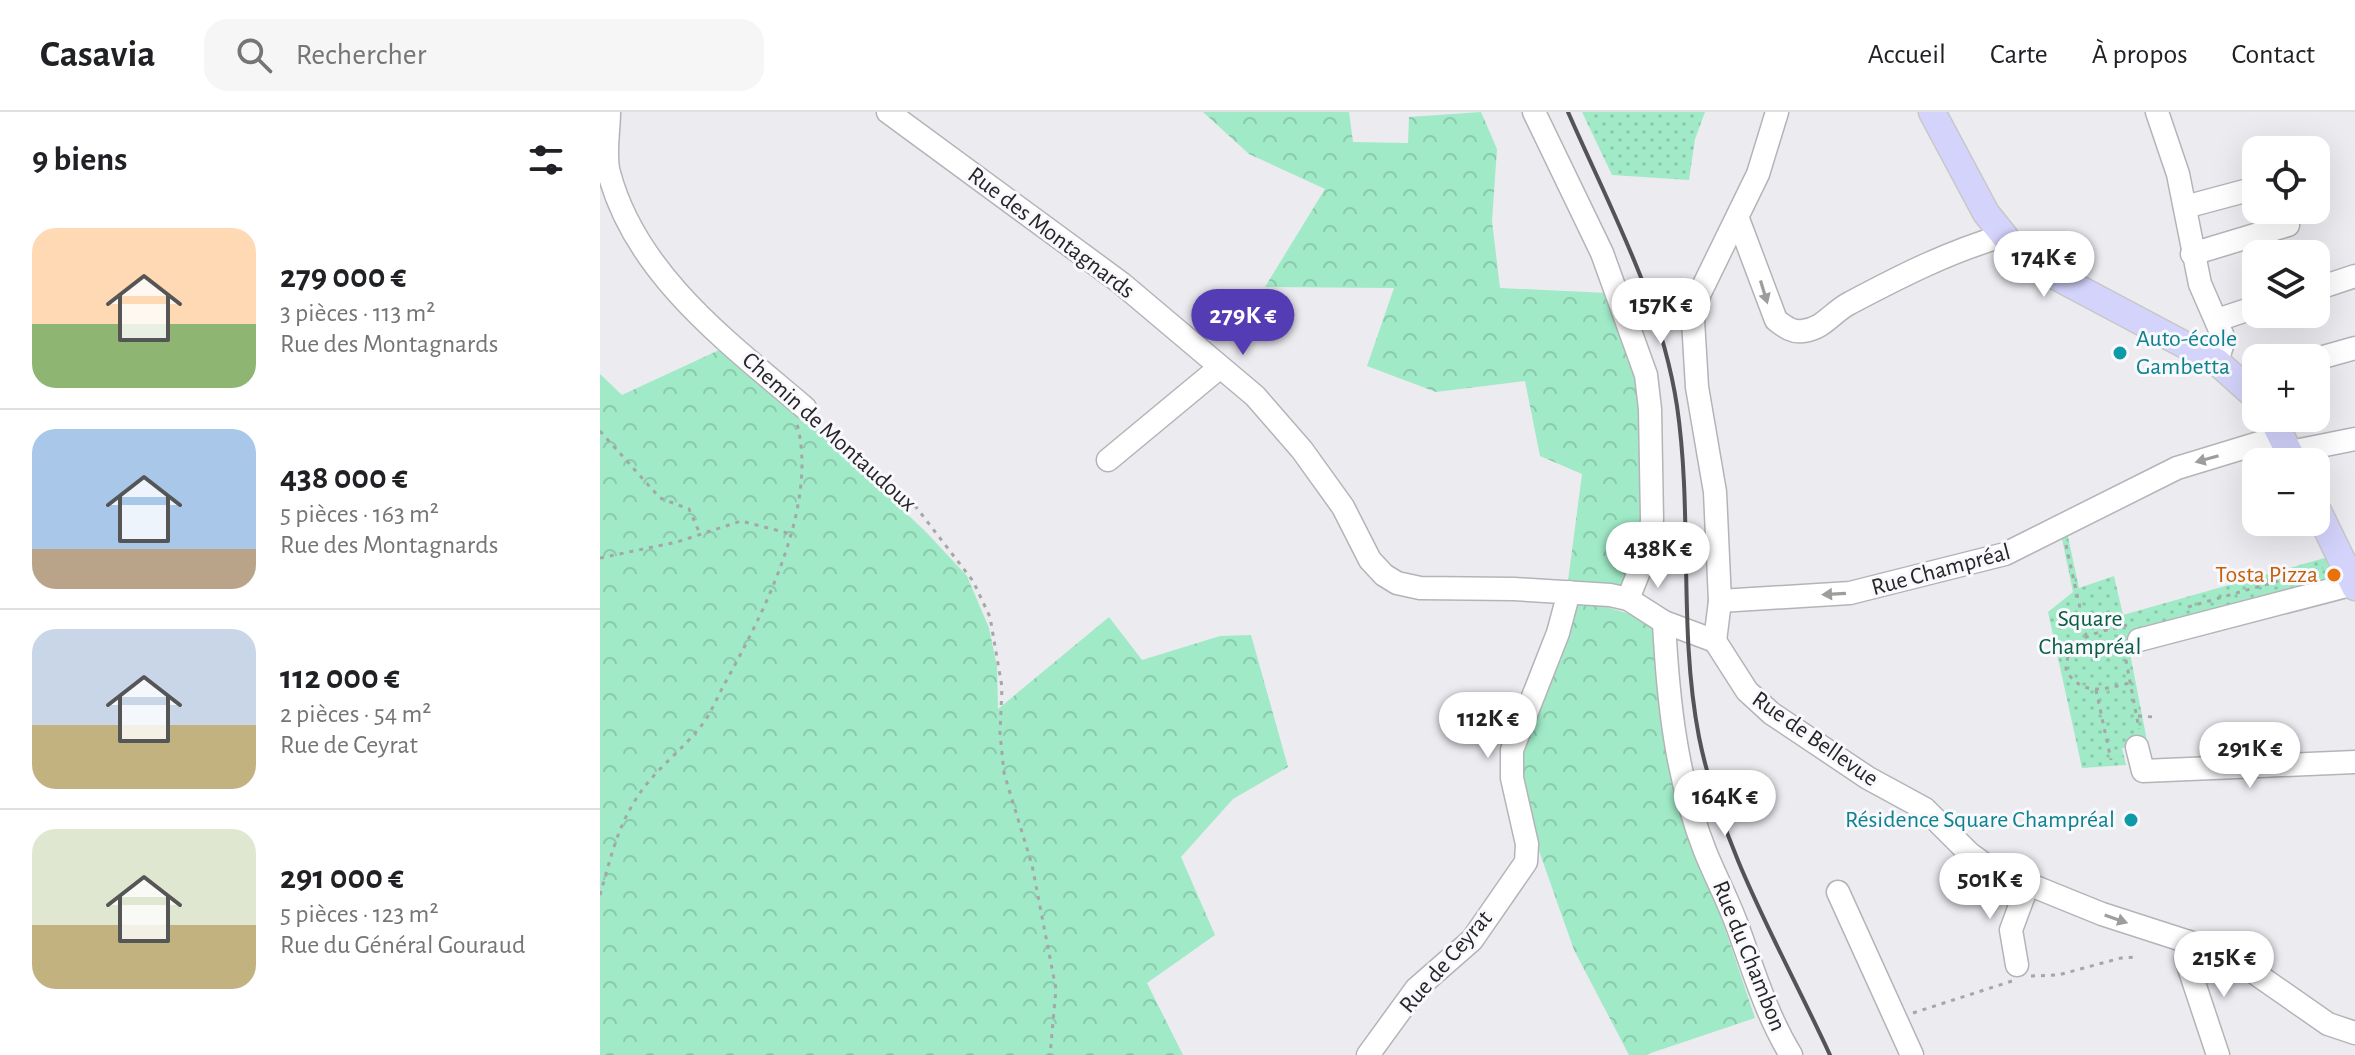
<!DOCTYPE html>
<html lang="fr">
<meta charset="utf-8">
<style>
:root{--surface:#fff;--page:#f6f6f6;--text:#202124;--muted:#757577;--line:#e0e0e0;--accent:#533cb4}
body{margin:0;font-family:"Alegreya Sans",sans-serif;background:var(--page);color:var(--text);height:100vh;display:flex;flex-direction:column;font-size:30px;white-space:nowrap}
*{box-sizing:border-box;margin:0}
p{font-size:26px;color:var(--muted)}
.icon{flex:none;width:44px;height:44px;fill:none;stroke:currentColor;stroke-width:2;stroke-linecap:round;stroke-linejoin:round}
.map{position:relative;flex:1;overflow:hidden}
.panel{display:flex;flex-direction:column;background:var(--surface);width:600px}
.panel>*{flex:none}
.buttons{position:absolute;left:1642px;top:24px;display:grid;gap:16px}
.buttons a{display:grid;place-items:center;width:88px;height:88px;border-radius:16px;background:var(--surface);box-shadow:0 8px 32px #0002;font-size:40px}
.price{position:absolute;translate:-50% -68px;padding:0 18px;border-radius:28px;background:#fff;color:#222;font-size:26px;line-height:52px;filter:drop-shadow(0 2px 4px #0008)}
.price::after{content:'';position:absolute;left:50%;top:48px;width:24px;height:18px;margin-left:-12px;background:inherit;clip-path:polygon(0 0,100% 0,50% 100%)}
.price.selected{background:var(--accent);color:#fff}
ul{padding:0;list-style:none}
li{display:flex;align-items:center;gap:24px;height:200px;padding:0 32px}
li+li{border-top:2px solid var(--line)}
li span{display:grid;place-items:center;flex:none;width:224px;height:160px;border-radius:24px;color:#555}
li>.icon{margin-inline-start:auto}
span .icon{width:96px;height:96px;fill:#fffc;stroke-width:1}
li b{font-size:34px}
h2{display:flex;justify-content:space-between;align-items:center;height:96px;padding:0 32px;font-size:34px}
header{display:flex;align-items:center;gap:48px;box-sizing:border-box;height:112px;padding:0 40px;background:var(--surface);border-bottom:2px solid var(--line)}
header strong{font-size:38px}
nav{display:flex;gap:44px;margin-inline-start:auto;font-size:28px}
.search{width:560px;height:72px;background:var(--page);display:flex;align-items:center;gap:20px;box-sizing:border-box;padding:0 28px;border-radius:24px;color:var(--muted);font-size:30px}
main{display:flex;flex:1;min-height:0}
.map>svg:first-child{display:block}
.green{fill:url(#green-dots)}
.forest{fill:url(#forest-crowns)}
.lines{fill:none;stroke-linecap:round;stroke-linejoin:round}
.minor-casing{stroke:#b4b4b8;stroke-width:25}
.major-casing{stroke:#c7c7c7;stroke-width:29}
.path{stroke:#a6a6a9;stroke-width:3;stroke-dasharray:4 6;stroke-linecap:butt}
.minor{stroke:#fff;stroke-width:22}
.major{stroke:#d4d3fc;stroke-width:26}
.rail{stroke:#545456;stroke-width:4}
.oneway{fill:#9d9d9e}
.culture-dot{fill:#0f9aa8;stroke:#f9f9fd;stroke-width:3}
.food-dot{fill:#e8710a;stroke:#f9f9fd;stroke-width:3}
.labels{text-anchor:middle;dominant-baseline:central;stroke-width:6;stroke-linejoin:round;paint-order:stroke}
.street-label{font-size:24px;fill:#262627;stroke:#f9f9fd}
.culture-label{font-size:24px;fill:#0d838f;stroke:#f9f9fd;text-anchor:start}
.food-label{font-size:24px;fill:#c56008;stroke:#f9f9fd;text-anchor:end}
.park-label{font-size:24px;fill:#095d41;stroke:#f9f9fd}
</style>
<header>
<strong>Casavia</strong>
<div class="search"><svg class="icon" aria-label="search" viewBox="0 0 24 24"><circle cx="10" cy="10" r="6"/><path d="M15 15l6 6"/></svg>Rechercher</div>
<nav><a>Accueil</a><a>Carte</a><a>À propos</a><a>Contact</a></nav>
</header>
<main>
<section class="panel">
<h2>9 biens<svg class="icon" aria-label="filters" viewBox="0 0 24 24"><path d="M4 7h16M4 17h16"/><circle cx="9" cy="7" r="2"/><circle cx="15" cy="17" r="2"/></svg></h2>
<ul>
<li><span style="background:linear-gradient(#ffd9b3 60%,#8fb573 0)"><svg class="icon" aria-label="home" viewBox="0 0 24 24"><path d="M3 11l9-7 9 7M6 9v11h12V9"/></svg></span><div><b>279 000 €</b><p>3 pièces · 113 m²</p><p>Rue des Montagnards</p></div></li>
<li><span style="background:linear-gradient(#a9c7e8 75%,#b9a48a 0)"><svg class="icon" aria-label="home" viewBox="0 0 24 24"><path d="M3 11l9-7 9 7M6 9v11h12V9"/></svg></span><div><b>438 000 €</b><p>5 pièces · 163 m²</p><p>Rue des Montagnards</p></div></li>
<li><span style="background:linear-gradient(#c9d6e8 60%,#c2b280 0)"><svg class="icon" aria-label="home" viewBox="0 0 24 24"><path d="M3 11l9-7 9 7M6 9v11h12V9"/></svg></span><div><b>112 000 €</b><p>2 pièces · 54 m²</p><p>Rue de Ceyrat</p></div></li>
<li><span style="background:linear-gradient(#dfe7d0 60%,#c2b280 0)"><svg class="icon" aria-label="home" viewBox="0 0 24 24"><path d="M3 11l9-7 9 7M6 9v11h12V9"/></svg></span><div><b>291 000 €</b><p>5 pièces · 123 m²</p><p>Rue du Général Gouraud</p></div></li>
</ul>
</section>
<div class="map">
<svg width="1755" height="943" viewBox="0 0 1755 943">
<defs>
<pattern id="green-dots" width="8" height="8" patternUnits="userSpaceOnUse" patternTransform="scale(2)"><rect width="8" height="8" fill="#a0eac7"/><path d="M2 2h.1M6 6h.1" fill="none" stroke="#8ac9ab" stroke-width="1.8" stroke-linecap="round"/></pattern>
<pattern id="forest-crowns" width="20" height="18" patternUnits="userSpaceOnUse" patternTransform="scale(2)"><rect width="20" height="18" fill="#a0eac7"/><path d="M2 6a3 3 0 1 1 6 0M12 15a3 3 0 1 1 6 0" fill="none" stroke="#8ac9ab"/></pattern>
</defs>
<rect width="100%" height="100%" fill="#ecebf0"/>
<g class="green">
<path d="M982 0H1105L1095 27 1089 68 1012 63Z"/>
<path d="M1467 420 1479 476 1514 464 1523 503 1728 445 1738 464 1527 526 1548 634 1522 636 1526 653 1482 656 1448 500 1473 480 1461 422Z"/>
</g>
<g class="forest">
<path d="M603 0H749L753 30 808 31 809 5 881 0 897 37 892 109 900 176 1007 181 1041 265 1043 432 1024 474 968 469 982 362 940 344 925 269 836 280 767 254 794 176 665 175 725 77 649 42Z"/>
<path d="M130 233 327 421 367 464 389 516 397 555 398 597 509 505 542 548 620 524 651 523 688 655 633 687 581 745 615 823 547 871 583 943H0V262L22 283Z"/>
<path d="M986 489 1057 510 1113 781 1155 906 1045 943H1029L974 838 937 733 917 662 918 634 975 495Z"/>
</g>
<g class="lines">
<defs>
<g id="minor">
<path d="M9 0C9 19 4 43 9 61 36 163 129 231 205 296"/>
<path d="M288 0 521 171 655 284 702 338 743 395 770 448 784 463 797 471 820 476 914 477 1010 483 1028 487 1064 510 1115 529"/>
<path d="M934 0 1002 141 1046 263 1050 297 1052 407 1050 432 1028 487"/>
<path d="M1557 0 1578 62 1600 172 1624 227 1617 250"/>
<path d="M1585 95 1656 76"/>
<path d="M1138 107 1176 208C1184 214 1192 221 1203 219 1225 216 1232 200 1250 191 1299 165 1350 139 1403 124"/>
<path d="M1592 142 1688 113"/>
<path d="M1716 177 1755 164"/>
<path d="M1617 208 1656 195"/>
<path d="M1716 247 1755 236"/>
<path d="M1690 340 1755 327"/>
<path d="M508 348 619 256"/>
<path d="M1120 489 1250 481 1405 442 1577 356 1682 324"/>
<path d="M1064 510C1068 588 1076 665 1105 739 1115 764 1128 788 1137 813 1153 857 1166 902 1191 943"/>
<path d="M1539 528 1754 472"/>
<path d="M1115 529 1147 579 1171 601 1268 666 1325 697 1370 742 1391 757 1502 802 1629 843 1728 912 1755 921"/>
<path d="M1115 529 1120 489 1115 380 1097 275 1093 208 1099 183 1158 62 1177 0"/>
<path d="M1537 635 1543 659 1755 650"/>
<path d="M1238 780 1312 943"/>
<path d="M1589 830 1586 847 1618 943"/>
<path d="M1417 853 1411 818 1428 772"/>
<path d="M768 943 816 877 872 828 926 750 927 732 912 666V638L958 521 969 480"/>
</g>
<g id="major">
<path d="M1332 0 1386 101 1414 136 1457 165 1617 250 1656 285"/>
<path d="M1672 306 1694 350"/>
<path d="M1716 395 1755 475"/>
</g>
</defs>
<use href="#minor" class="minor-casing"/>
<use href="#major" class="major-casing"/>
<g class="path">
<path d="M217 308 316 395 373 469 390 505 402 575 400 621 404 661 432 753 456 877 450 943"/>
<path d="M0 319 60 386 89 397 100 422"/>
<path d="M1466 433 1486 523"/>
<path d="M0 446 77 430 141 409 191 422"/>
<path d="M1588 495 1723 456"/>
<path d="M1527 513C1498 521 1466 523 1466 559 1484 585 1503 577 1530 571"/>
<path d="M1524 538 1539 617"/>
<path d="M1496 578 1511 648"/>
<path d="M1538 604 1554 605"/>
<path d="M0 783C9 752 16 720 33 692 50 661 80 641 101 614 111 602 117 585 125 571 163 502 219 394 197 312"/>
<path d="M1431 864 1458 863 1521 846 1537 845"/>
<path d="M1313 901 1412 869"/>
</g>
<use href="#minor" class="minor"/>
<use href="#major" class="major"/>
<path class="rail" d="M968 0C1010 96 1061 189 1077 294 1093 403 1078 517 1099 625 1122 739 1182 839 1230 943"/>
</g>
<defs><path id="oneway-solid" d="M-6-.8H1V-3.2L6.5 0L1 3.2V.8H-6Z" transform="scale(2)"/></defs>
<g class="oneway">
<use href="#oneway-solid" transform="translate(1164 180) rotate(73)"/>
<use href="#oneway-solid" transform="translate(1607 347) rotate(164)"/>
<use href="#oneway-solid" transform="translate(1234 482) rotate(177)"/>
<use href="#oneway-solid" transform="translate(1516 807) rotate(19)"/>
</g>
<g class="culture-dot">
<circle cx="1520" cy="241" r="8"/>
<circle cx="1531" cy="708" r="8"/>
</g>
<circle class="food-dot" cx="1734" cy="463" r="8"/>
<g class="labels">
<g class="street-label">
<text transform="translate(451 121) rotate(37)">Rue des Montagnards</text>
<text transform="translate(229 320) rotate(42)">Chemin de Montaudoux</text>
<text transform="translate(1341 458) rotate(-15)">Rue Champréal</text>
<text transform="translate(1215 627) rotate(35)">Rue de Bellevue</text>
<text transform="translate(1149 844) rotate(68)">Rue du Chambon</text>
<text transform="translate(846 850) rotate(-49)">Rue de Ceyrat</text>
</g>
<g class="culture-label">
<text x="1536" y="227">Auto-école<tspan x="1536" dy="28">Gambetta</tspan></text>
<text x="1515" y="708" text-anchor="end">Résidence Square Champréal</text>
</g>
<g class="food-label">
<text x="1718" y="463">Tosta Pizza</text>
</g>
<g class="park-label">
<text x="1490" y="507">Square<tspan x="1490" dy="28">Champréal</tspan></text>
</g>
</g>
</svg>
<div class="buttons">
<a><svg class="icon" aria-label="locate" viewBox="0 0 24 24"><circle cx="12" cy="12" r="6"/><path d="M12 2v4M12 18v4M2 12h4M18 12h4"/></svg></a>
<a><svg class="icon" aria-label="layers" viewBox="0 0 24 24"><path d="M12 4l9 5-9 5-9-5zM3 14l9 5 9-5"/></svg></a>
<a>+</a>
<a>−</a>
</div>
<b class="price" style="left:1444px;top:187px">174K €</b>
<b class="price" style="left:1061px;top:234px">157K €</b>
<b class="price selected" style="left:643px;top:245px">279K €</b>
<b class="price" style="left:1058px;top:478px">438K €</b>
<b class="price" style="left:888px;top:648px">112K €</b>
<b class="price" style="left:1650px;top:678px">291K €</b>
<b class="price" style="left:1125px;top:726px">164K €</b>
<b class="price" style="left:1390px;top:809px">501K €</b>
<b class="price" style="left:1624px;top:887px">215K €</b>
</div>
</main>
